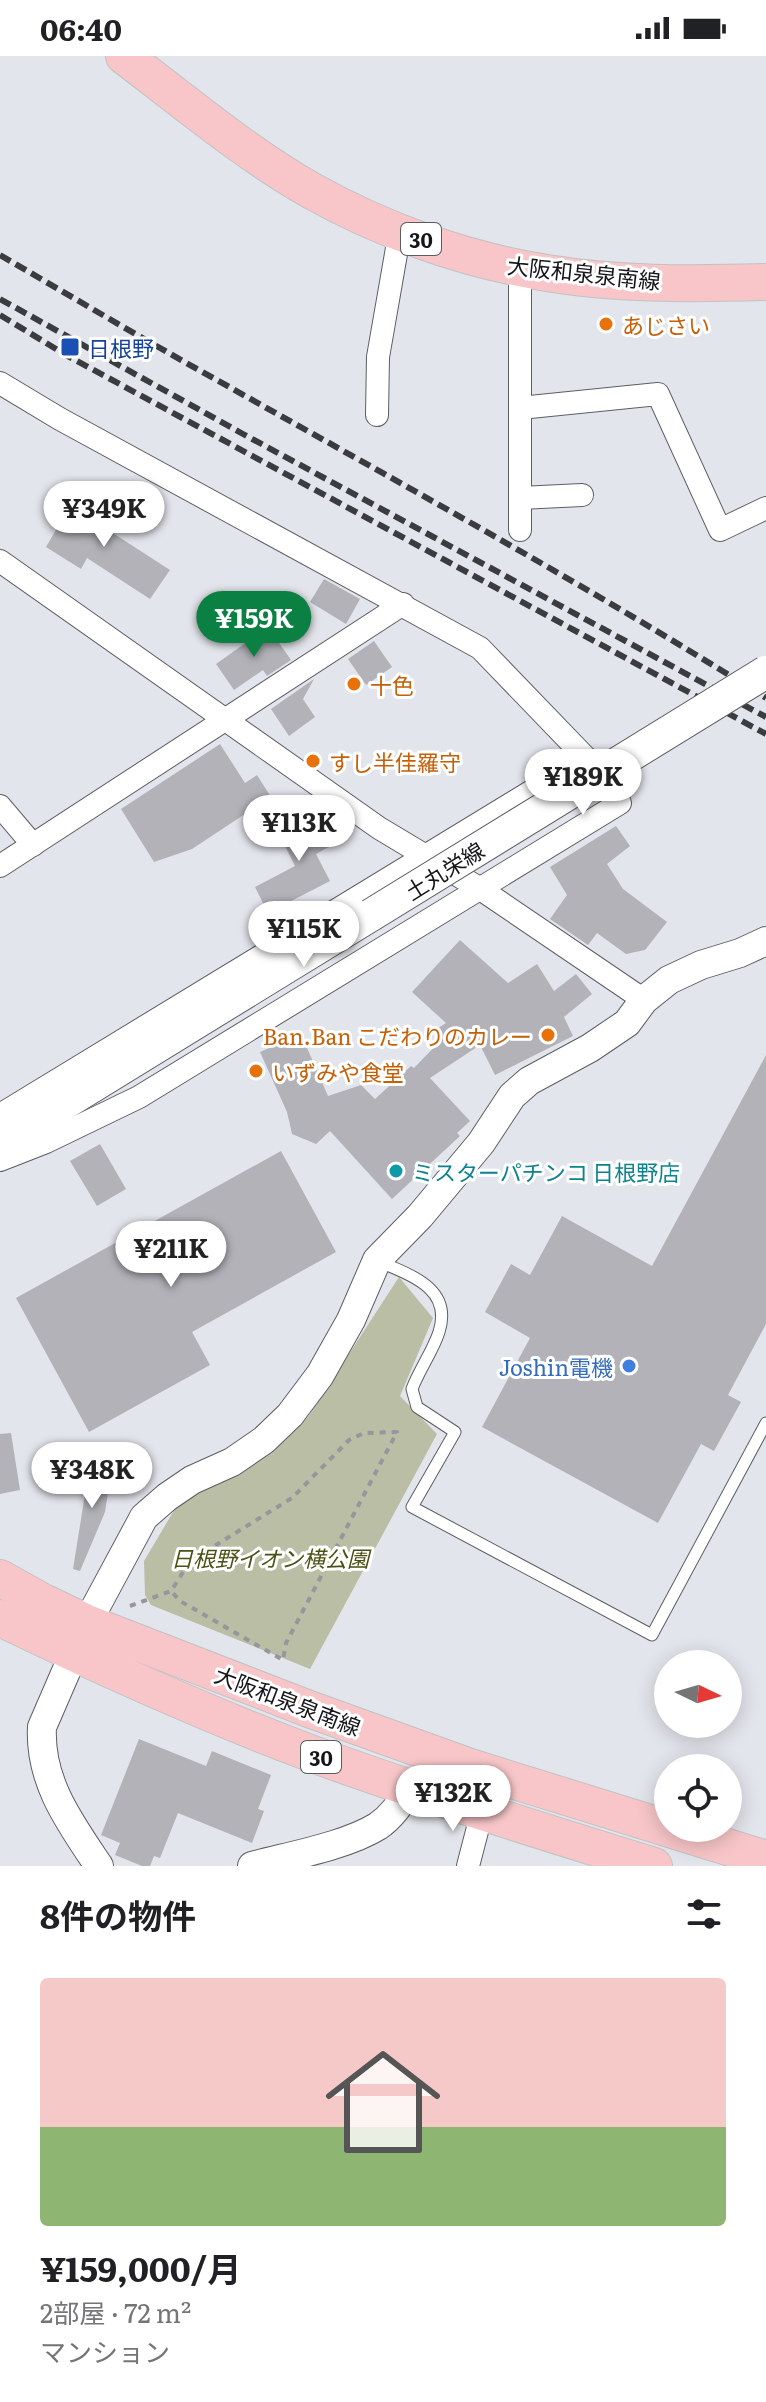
<!DOCTYPE html>
<html lang="ja">
<meta charset="utf-8">
<style>
:root{--surface:#fff;--page:#f2f2f2;--text:#202124;--muted:#757577;--accent:#0b8043}
body{margin:0;font-family:Literata,"Noto Sans JP",serif;background:var(--page);color:var(--text);height:100vh;display:flex;flex-direction:column;font-size:30px;white-space:nowrap}
*{box-sizing:border-box;margin:0}
p{font-size:26px;color:var(--muted)}
.icon{flex:none;width:44px;height:44px;fill:none;stroke:currentColor;stroke-width:2;stroke-linecap:round;stroke-linejoin:round}
.map{position:relative;height:1810px;overflow:hidden}
.drawer{display:flex;flex-direction:column;background:var(--surface);flex:1}
.drawer>*{flex:none}
.needle{width:52px;rotate:95deg}
.controls{position:absolute;left:654px;top:1594px;display:grid;gap:16px}
.controls a{display:grid;place-items:center;width:88px;height:88px;border-radius:50%;background:var(--surface);box-shadow:0 4px 20px #0003;font-size:40px}
.price{position:absolute;translate:-50% -68px;padding:0 18px;border-radius:28px;background:#fff;color:#222;font-size:26px;line-height:52px;filter:drop-shadow(0 2px 4px #0008)}
.price::after{content:'';position:absolute;left:50%;top:48px;width:24px;height:18px;margin-left:-12px;background:inherit;clip-path:polygon(0 0,100% 0,50% 100%)}
.price.on{background:var(--accent);color:#fff}
ul{padding:0;list-style:none}
li{display:grid;align-content:center;gap:16px;height:424px;padding:0 40px}
li span{display:grid;place-items:center;height:248px;border-radius:8px;color:#555}
li>.icon{margin-inline-start:auto}
span .icon{width:144px;height:144px;fill:#fffc;stroke-width:1}
li b{font-size:34px}
h2{display:flex;justify-content:space-between;align-items:center;height:96px;padding:0 40px;font-size:34px}
.status{display:flex;justify-content:space-between;align-items:center;height:56px;padding:0 40px;background:var(--surface);direction:ltr}
.status svg{height:22px;fill:currentColor}
.map>svg:first-child{display:block}
.green{fill:#babea5}
.building{fill:#b3b2b9}
.lines{fill:none;stroke-linecap:round;stroke-linejoin:round}
.service-casing{stroke:#5c5e64;stroke-width:13}
.minor-casing{stroke:#5c5e64;stroke-width:24}
.tertiary-casing{stroke:#5c5e64;stroke-width:30}
.secondary-casing{stroke:#5c5e64;stroke-width:34}
.primary-casing{stroke:#c2c2c3;stroke-width:38}
.path{stroke:#95979c;stroke-width:4;stroke-dasharray:6 6;stroke-linecap:butt}
.service{stroke:#fff;stroke-width:11}
.minor{stroke:#fff;stroke-width:22}
.tertiary{stroke:#fff;stroke-width:28}
.secondary{stroke:#fff;stroke-width:32}
.primary{stroke:#f8c6c8;stroke-width:36}
.rail{stroke:#3a3c3f;stroke-width:6;stroke-dasharray:12 6;stroke-linecap:butt}
.secondary-bridge-casing{stroke:#5c5e64;stroke-width:34;stroke-linecap:butt}
.secondary-bridge{stroke:#fff;stroke-width:32}
.food-dot{fill:#e8710a;stroke:#fff;stroke-width:3}
.transit-dot{fill:#1a4fb4;stroke:#fff;stroke-width:3}
.culture-dot{fill:#0f9aa8;stroke:#fff;stroke-width:3}
.shop-dot{fill:#3f7fe0;stroke:#fff;stroke-width:3}
.labels{text-anchor:middle;dominant-baseline:central;stroke-width:6;stroke-linejoin:round;paint-order:stroke}
.shield{fill:#fff;stroke:#5b5c5d;stroke-width:2}
.shield-label{font-size:20px;font-weight:bold;fill:#151618}
.street-label{font-size:22px;fill:#151618;stroke:#fff}
.food-label{font-size:22px;fill:#c56008;stroke:#fff;text-anchor:start}
.transit-label{font-size:22px;fill:#164399;stroke:#fff;text-anchor:start}
.culture-label{font-size:22px;fill:#0d838f;stroke:#fff;text-anchor:start}
.shop-label{font-size:22px;fill:#366cbe;stroke:#fff;text-anchor:end}
.park-label{font-size:22px;font-style:italic;fill:#4a5115;stroke:#fff}
</style>
<div class="status"><b>06:40</b><svg viewBox="0 0 49 12"><path d="M0 12V9h3v3zM5 12V6h3v6zM10 12V3h3v9zM15 12V0h3v12zM26 1h20v11H26zM47 4h2v5h-2z"/></svg></div>
<div class="map">
<svg width="766" height="1810" viewBox="0 0 766 1810">
<rect width="100%" height="100%" fill="#e3e5ec"/>
<path class="green" d="M399 1221 433 1262 400 1340 437 1378 310 1613 151 1549 145 1539 144 1505 182 1441 239 1418 308 1361Z"/>
<g class="building">
<path d="M75 441 111 463 105 472 170 514 150 543 87 502 81 513 46 491Z"/>
<path d="M324 523 360 543 346 568 310 546Z"/>
<path d="M268 571 291 604 267 620 263 614 234 634 216 608Z"/>
<path d="M374 585 392 611 366 629 348 603Z"/>
<path d="M314 623 303 643 315 661 289 680 271 653Z"/>
<path d="M220 688 245 727 257 719 271 741 192 793 154 806 121 753Z"/>
<path d="M317 754 334 788 316 798 330 825 268 857 255 831 295 810 277 774Z"/>
<path d="M616 770 630 790 607 808 623 833 667 866 645 894 626 898 597 877 588 889 550 863 567 839 550 811Z"/>
<path d="M460 884 508 927 537 908 554 935 576 918 592 938 564 961 573 980 495 1019 480 989 430 1022 470 1065 457 1077 460 1080 392 1143 330 1075 316 1088 292 1078 287 1056 260 996 301 978 328 1040 361 1029 375 1043 411 1010 414 1012 441 984 435 974 446 967 412 936Z"/>
<path d="M766 999V1268L728 1339 741 1346 714 1395 701 1388 658 1467 482 1371 530 1282 485 1256 511 1208 530 1219 562 1160 652 1210Z"/>
<path d="M100 1088 126 1133 97 1150 70 1105Z"/>
<path d="M281 1095 336 1196 192 1276 210 1309 89 1376 16 1242Z"/>
<path d="M11 1377 20 1434 0 1438V1378Z"/>
<path d="M90 1407 112 1411 105 1456 80 1515 73 1513Z"/>
<path d="M139 1683 206 1710 212 1695 271 1719 258 1753 264 1755 252 1787 178 1757 160 1802 154 1800 150 1810H142L115 1799 120 1787 101 1779Z"/>
</g>
<g class="lines">
<defs>
<path id="service" d="M378 1205C410 1219 453 1232 439 1276 433 1295 419 1314 412 1333L417 1351 455 1376 412 1451 652 1579 766 1367"/>
<g id="minor">
<path d="M520 212V474"/>
<path d="M0 327 60 363 480 592 586 702 620 747 139 1041 46 1086 0 1104"/>
<path d="M520 352 658 338 720 474 766 452"/>
<path d="M377 359 378 301 400 175"/>
<path d="M520 442 582 439"/>
<path d="M0 505 379 772 479 832 644 944"/>
<path d="M0 750 33 789"/>
<path d="M0 810 403 548"/>
<path d="M0 1059 586 702"/>
<path d="M468 1810 482 1756"/>
</g>
<g id="tertiary">
<path d="M99 1810C70 1767 39 1725 42 1671L87 1567 144 1461 167 1441 192 1424 232 1406 264 1384 290 1359 320 1319 351 1264 377 1204 420 1160 481 1087 512 1040 529 1025 590 992 627 967 644 944 669 924 701 909 740 897 766 885"/>
<path d="M252 1810C289 1800 346 1790 378 1770 393 1760 401 1746 410 1732"/>
</g>
<path id="secondary" d="M0 1087 371 859"/>
<g id="primary">
<path d="M124 0C185 46 245 97 312 135 382 174 462 203 541 216 615 229 692 228 766 226"/>
<path d="M0 1522 43 1546 87 1567 309 1653 470 1711 766 1803"/>
<path d="M0 1562C104 1612 210 1660 318 1700 429 1740 541 1775 654 1810"/>
</g>
</defs>
<use href="#service" class="service-casing"/>
<use href="#minor" class="minor-casing"/>
<use href="#tertiary" class="tertiary-casing"/>
<use href="#secondary" class="secondary-casing"/>
<use href="#primary" class="primary-casing"/>
<path class="path" d="M130 1550 171 1535 187 1510 216 1489 292 1442 349 1384 364 1377 397 1376 286 1587 283 1604 180 1545 171 1535"/>
<use href="#service" class="service"/>
<use href="#minor" class="minor"/>
<use href="#tertiary" class="tertiary"/>
<use href="#secondary" class="secondary"/>
<use href="#primary" class="primary"/>
<g class="rail">
<path d="M0 199C72 241 143 283 215 323 400 427 586 529 766 642"/>
<path d="M0 243 243 378 766 661"/>
<path d="M0 259 66 299 766 678"/>
</g>
<defs>
<path id="secondary-bridge" d="M371 859 766 616"/>
</defs>
<use href="#secondary-bridge" class="secondary-bridge-casing"/>
<use href="#secondary-bridge" class="secondary-bridge"/>
</g>
<g class="food-dot">
<circle cx="606" cy="268" r="8"/>
<circle cx="354" cy="628" r="8"/>
<circle cx="313" cy="705" r="8"/>
<circle cx="548" cy="979" r="8"/>
<circle cx="256" cy="1015" r="8"/>
</g>
<rect class="transit-dot" x="60" y="281" width="20" height="20" rx="4"/>
<circle class="culture-dot" cx="396" cy="1115" r="8"/>
<circle class="shop-dot" cx="629" cy="1310" r="8"/>
<g class="labels">
<g class="shield">
<rect x="401" y="167" width="40" height="32" rx="6"/>
<rect x="301" y="1685" width="40" height="32" rx="6"/>
</g>
<g class="shield-label">
<text x="421" y="183">30</text>
<text x="321" y="1701">30</text>
</g>
<g class="street-label">
<text transform="translate(584 216) rotate(6)">大阪和泉泉南線</text>
<text transform="translate(444 814) rotate(-32)">土丸栄線</text>
<text transform="translate(288 1644) rotate(21)">大阪和泉泉南線</text>
</g>
<g class="food-label">
<text x="622" y="268">あじさい</text>
<text x="370" y="628">十色</text>
<text x="329" y="705">すし半佳羅守</text>
<text x="532" y="979" text-anchor="end">Ban.Ban こだわりのカレー</text>
<text x="272" y="1015">いずみや食堂</text>
</g>
<g class="transit-label">
<text x="88" y="291">日根野</text>
</g>
<g class="culture-label">
<text x="412" y="1115">ミスターパチンコ 日根野店</text>
</g>
<g class="shop-label">
<text x="613" y="1310">Joshin電機</text>
</g>
<g class="park-label">
<text x="270" y="1501">日根野イオン横公園</text>
</g>
</g>
</svg>
<div class="controls">
<a><svg class="needle" viewBox="-14 -14 28 28"><path d="M0-13l5 13h-10z" fill="#e53935"/><path d="M0 13l5-13h-10z" fill="#757577"/></svg></a>
<a><svg class="icon" aria-label="locate" viewBox="0 0 24 24"><circle cx="12" cy="12" r="6"/><path d="M12 2v4M12 18v4M2 12h4M18 12h4"/></svg></a>
</div>
<b class="price" style="left:104px;top:493px">¥349K</b>
<b class="price on" style="left:254px;top:603px">¥159K</b>
<b class="price" style="left:583px;top:761px">¥189K</b>
<b class="price" style="left:299px;top:807px">¥113K</b>
<b class="price" style="left:304px;top:913px">¥115K</b>
<b class="price" style="left:171px;top:1233px">¥211K</b>
<b class="price" style="left:92px;top:1454px">¥348K</b>
<b class="price" style="left:453px;top:1777px">¥132K</b>
</div>
<section class="drawer">
<h2>8件の物件<svg class="icon" aria-label="filters" viewBox="0 0 24 24"><path d="M4 7h16M4 17h16"/><circle cx="9" cy="7" r="2"/><circle cx="15" cy="17" r="2"/></svg></h2>
<ul>
<li><span style="background:linear-gradient(#f6c9c9 60%,#8fb573 0)"><svg class="icon" aria-label="home" viewBox="0 0 24 24"><path d="M3 11l9-7 9 7M6 9v11h12V9"/></svg></span><div><b>¥159,000/月</b><p>2部屋 · 72 m²</p><p>マンション</p></div></li>
</ul>
</section>
